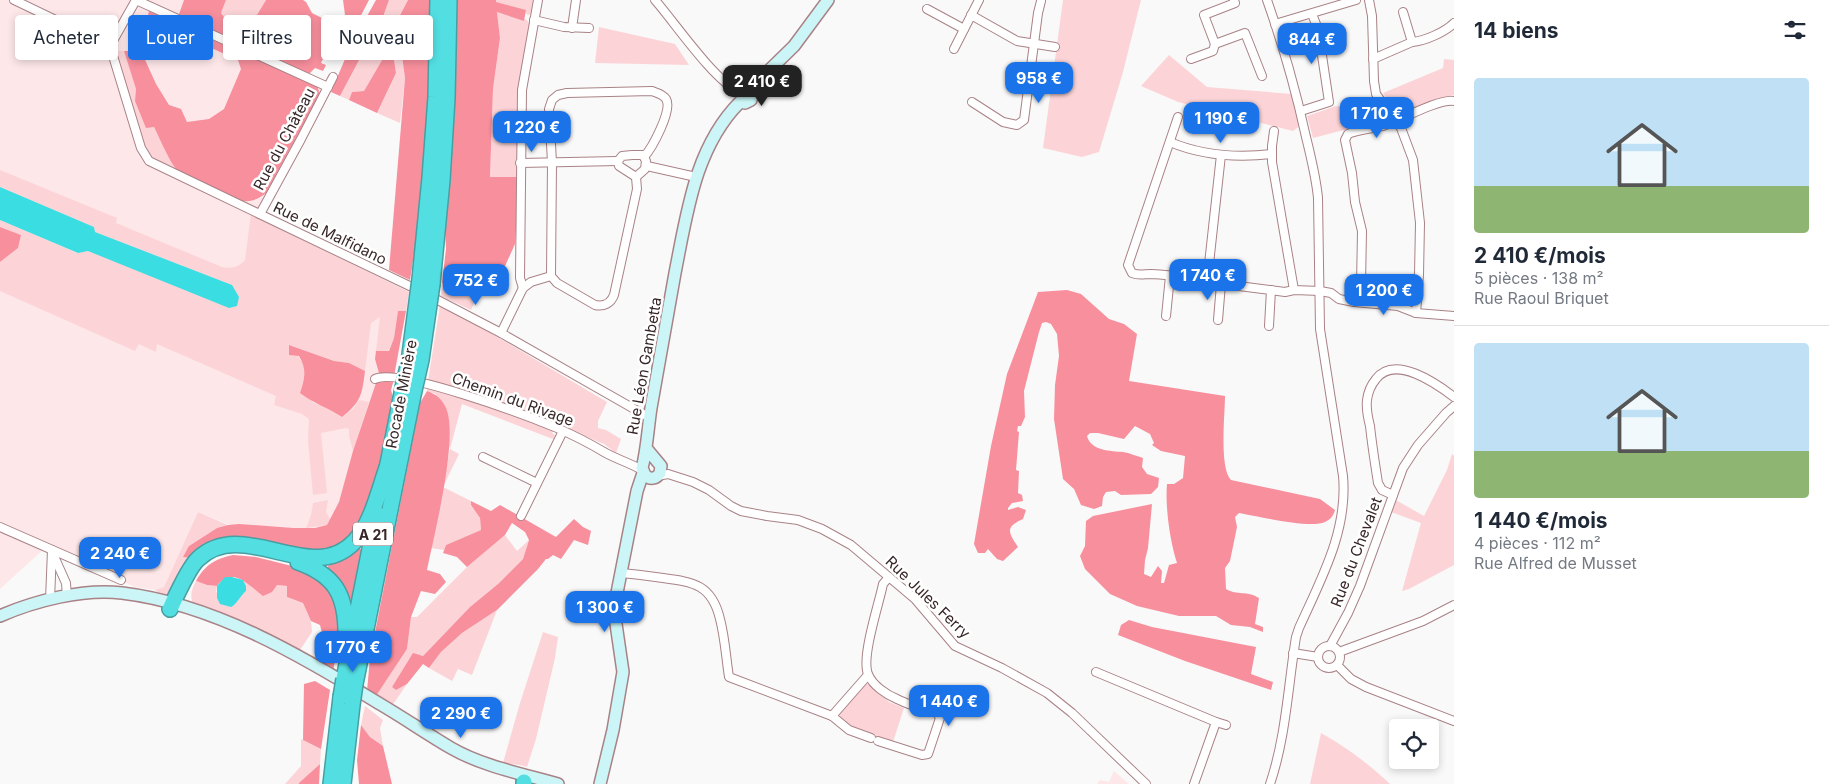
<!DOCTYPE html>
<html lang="fr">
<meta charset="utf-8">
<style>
:root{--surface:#fff;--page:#f2f2f3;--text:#1f2937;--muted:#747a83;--line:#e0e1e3;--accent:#1a73e8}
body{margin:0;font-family:Inter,sans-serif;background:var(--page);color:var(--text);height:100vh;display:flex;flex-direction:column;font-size:19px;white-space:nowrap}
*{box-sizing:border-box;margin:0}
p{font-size:16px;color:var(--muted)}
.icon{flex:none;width:28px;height:28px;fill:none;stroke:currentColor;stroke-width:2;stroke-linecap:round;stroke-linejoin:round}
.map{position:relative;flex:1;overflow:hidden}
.panel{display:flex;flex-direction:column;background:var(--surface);width:375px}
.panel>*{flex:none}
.guide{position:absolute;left:15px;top:15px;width:475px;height:45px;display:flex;gap:10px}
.fabs{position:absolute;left:1389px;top:719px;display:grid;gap:10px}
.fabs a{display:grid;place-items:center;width:50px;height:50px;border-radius:5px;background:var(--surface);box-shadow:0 2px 8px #0003;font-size:25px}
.price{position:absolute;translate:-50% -42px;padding:0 11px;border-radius:10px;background:var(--accent);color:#fff;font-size:16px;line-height:32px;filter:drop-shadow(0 1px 2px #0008)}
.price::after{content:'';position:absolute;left:50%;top:30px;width:15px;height:11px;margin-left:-8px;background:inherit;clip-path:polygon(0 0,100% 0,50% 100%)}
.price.current{background:#222;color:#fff}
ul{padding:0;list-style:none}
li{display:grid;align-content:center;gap:10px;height:265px;padding:0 20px}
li+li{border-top:1px solid var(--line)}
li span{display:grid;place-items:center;height:155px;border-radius:5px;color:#555}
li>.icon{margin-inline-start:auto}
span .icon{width:90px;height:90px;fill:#fffc;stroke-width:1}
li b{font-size:21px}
h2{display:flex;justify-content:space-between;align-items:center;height:60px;padding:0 20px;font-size:21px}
.pill{padding:0 18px;border-radius:5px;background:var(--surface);box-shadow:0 2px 8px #0003;font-size:18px;line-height:45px}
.pill.current{background:var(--accent);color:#fff}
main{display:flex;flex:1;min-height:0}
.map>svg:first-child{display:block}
.built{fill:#fde7e9}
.green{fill:#fcd4d7}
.forest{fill:#f88f9d}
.water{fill:#3adde1}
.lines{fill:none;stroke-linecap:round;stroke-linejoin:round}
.minor-casing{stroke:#a98286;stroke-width:10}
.secondary-casing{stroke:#a98286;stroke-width:14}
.motorway-casing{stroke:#499ea1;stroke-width:18}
.minor{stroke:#fff;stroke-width:8}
.secondary{stroke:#cbf5f6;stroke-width:11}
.motorway{stroke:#53dfe2;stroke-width:15}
.motorway-bridge-casing{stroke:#499ea1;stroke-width:18;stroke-linecap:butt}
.motorway-bridge{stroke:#53dfe2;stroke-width:15}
.labels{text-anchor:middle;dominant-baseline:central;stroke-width:5;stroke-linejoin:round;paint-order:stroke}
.shield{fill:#fff;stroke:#726768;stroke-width:1}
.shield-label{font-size:14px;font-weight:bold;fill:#362627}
.street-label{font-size:15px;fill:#362627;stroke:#fff}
</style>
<main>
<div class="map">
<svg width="1454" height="784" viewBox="0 0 1454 784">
<rect width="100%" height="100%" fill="#f9f9f9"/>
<g class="built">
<path d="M0 0H184L177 18 328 87 259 218 409 292 394 379 349 536 253 534 198 512 164 587 155 590 135 587 45 548 0 589Z"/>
<path d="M1114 771 1129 784H1097L1100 780 1109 782Z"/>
</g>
<g class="green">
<path d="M226 0H266L252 23 242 25 227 21 221 13Z"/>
<path d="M389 0H408L396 23V41L402 56 405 78 400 123 377 113 396 73 394 60 385 55 364 91 352 92 349 100 340 96 366 47 379 28Z"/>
<path d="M496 0H534L532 13 529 15 526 14V11L495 2Z"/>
<path d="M1063 0H1141L1123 72 1099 152 1082 157 1043 148Z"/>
<path d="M497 12 524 20 525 19 528 21 530 25 518 95V177L490 178 493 89 500 38Z"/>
<path d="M599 27 675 44 689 65 595 63Z"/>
<path d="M115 51H124L136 89 135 101 154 127 161 142 178 171C164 164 152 160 144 147Z"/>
<path d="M1169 55 1207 87 1292 94 1300 126 1293 131 1178 102 1141 86Z"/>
<path d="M1444 59 1454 60V95L1400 117 1383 93 1443 68Z"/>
<path d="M1376 98 1390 118 1313 138 1307 116 1336 106 1352 108Z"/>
<path d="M0 170 117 218 116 223 222 267C232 269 239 267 245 260L251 214 409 292 406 311H398L394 338 388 351H376L380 317 371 323 365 371 349 363 334 361 290 345 304 365 305 380 312 402 330 410 342 417 354 408 359 400 369 402 353 451 349 436V429L346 428 321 433 327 493 313 495 308 440 309 419 302 414 274 405 276 396 157 344 156 352 139 344 135 351 0 291V262L18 248 21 235 0 227V220L77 253 88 251 232 285 95 232 94 227 0 187Z"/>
<path d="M487 268 477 289 475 301 471 310 441 296 442 283 465 290 475 276Z"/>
<path d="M440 305 467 319 607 402 598 421V428L606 430 621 439 616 453 604 444 558 425 428 381Z"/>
<path d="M427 386 464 398 553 431 552 433 555 435 554 439 550 438 462 404 450 449 459 454 443 487 471 501V505L480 518 481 530 446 545 444 550 431 548 450 449 436 394 427 391Z"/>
<path d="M1452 454 1454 456V565L1409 589 1402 591 1421 523 1391 512 1394 499 1424 516 1447 470Z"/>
<path d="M328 500 326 512 330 519 327 525 306 528 311 515 313 503Z"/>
<path d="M198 512 228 525 217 528 189 546 193 558 172 593C165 596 161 595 155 590L164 587Z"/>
<path d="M505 535 517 551 529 540 523 559 498 584 470 607 423 656 413 654 392 687 396 690 407 684 392 706 376 696 407 649 411 617H417L467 567Z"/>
<path d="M243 580 258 592 277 585 287 586V597L303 603 311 621 312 632 298 653 195 607C189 598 191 590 196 581L207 585 217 586 216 592 235 604 238 597 246 591V586Z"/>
<path d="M497 610 472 675 458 669 452 681 429 668 441 652 462 633Z"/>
<path d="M543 632 558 637 555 658 536 739 527 767C519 764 512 765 503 763L520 703Z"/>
<path d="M866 684 872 686 889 702 904 708 893 742C880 738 850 729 841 721 839 718 840 717 840 713Z"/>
<path d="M365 706 383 720 380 728 383 746 370 737 361 725Z"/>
<path d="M1321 733C1346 747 1369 764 1390 784H1310Z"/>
<path d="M301 739 321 749 320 764 299 784H285L301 766Z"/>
</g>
<g class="forest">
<path d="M184 0H226L221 13 227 21 242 25 252 23 266 0H303L306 2 312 13 328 21 327 34 322 51 323 59 321 63 326 65 323 71 315 68 309 74 190 21 179 14Z"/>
<path d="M343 0H369L347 42 339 46 331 42 336 21 345 15Z"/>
<path d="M376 0H389L379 28 366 47 340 96 331 92 351 45Z"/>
<path d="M408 0H431C429 94 425 188 410 280L389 270 405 78 402 56 396 41V23Z"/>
<path d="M455 0H496V2L526 10 524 21 497 12 500 38 493 89 490 177H518V224L516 229 515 244 501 275 487 268 475 276 465 290 442 283 446 249 445 224Z"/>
<path d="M149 11 317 86 320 94 266 193C259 199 251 202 241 201 236 200 183 175 178 171 171 165 159 137 154 127L146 128 135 101 136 89 124 51H141L156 84 169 105 181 109 187 122 209 119 224 109 241 69 238 60 147 19Z"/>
<path d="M385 55 394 60 396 73 377 113 349 100 352 92 364 91Z"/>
<path d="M0 227 21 235 18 248 0 262Z"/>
<path d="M1067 290 1081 294 1109 319 1124 324 1137 334 1129 381 1225 396C1225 414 1219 468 1231 480L1320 499 1335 510C1334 515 1330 520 1325 522 1310 529 1257 516 1239 513L1235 517 1237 527 1230 561 1225 568 1226 589C1238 596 1246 590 1259 598L1255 624 1263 627V632L1250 627 1231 625 1216 616H1179L1137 606 1110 594 1085 569 1080 556 1085 546 1086 521 1093 516 1152 504 1148 548 1145 560 1144 574 1151 577 1158 566 1162 571 1161 583H1164L1169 565 1177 563C1170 541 1165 507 1167 484H1174L1183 478 1185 456 1161 451 1152 445 1154 443 1150 434 1135 426 1124 439 1098 433H1090L1087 436C1091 451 1111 451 1123 452 1130 453 1136 456 1143 458L1142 467 1147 474 1159 478 1158 487 1151 494 1121 495 1115 491 1106 492 1103 497 1102 506 1094 509 1081 505 1074 489 1063 479 1054 419 1055 385 1059 356 1057 334 1051 324 1046 322 1042 323 1039 332 1024 391 1025 417 1021 426H1018L1017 431 1019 432 1016 470 1019 471 1018 493 1022 495 1023 501 1012 503 1008 508V510L1018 507 1026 510 1023 519C1005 527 1008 532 1018 547L1003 561 997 559 988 549 985 553H978L974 544 991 446 1007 374 1038 292Z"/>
<path d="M398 311H406L394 376 379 373 375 359 376 351H389L394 338Z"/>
<path d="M289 345 334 361 349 363 365 371C362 395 361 402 342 417 328 408 313 403 300 393 305 379 307 369 299 356L289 355Z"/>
<path d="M394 379 391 390 394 401 371 502 359 530 325 554 271 545 193 558 183 557 189 546 217 528 228 525 239 524 293 528H315L327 525 339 502 353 451 376 383Z"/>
<path d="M427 391C436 394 442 399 446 408 459 438 434 535 427 570L440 574 446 582 435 594 421 591 411 617 407 649 376 696 367 691 370 658 420 403Z"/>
<path d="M471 501 491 511 500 505 556 537 574 519 583 527 591 531 588 545 574 540 561 559 553 555 548 559H546L538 569 497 610 462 633 441 652 429 668 423 664 407 684 396 690 392 687 413 653 423 656 470 607 498 584 523 559 529 540 525 532 512 523 505 535 467 567 457 557 443 553 446 545 481 530 480 518 471 505Z"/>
<path d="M358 548 363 550 352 599 345 600 327 572 328 566Z"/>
<path d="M233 555 256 557 300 568 330 585 341 624 333 672 317 664 324 641 320 625 311 621 303 603 287 597V586L277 585 272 592 263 596C249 586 233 565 217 586L207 585 196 581C205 565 215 559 233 555Z"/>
<path d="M1129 620 1152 627 1256 647 1251 674 1273 682 1271 690 1185 661 1118 635 1121 625Z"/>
<path d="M315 681 330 690 321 749 303 740 304 684Z"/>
<path d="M361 725 370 737 383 746 392 784H359L357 760Z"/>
<path d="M320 764 319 784H299V783Z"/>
</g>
<g class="water">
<path d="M0 187 94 227 95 232 232 285 239 297 237 306 229 308 88 251 78 253 0 220Z"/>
<path d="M225 577H232L243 580 246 586V591C240 596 237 604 231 607L220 604 217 598V586Z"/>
</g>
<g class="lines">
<defs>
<g id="minor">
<path d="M14 0 110 46"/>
<path d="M655 0C675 23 713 79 738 91"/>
<path d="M1234 0 1235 3 1204 15 1215 44 1245 33 1262 76"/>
<path d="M1267 0C1283 45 1296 91 1306 137 1311 157 1316 177 1318 198L1320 329 1343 476C1348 531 1321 579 1299 628L1296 637C1288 686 1286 737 1270 784"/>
<path d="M1369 0 1372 16 1374 81 1376 94 1401 128 1413 160 1420 223 1419 275 1416 313"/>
<path d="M927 9 964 29"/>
<path d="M1403 12 1412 42"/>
<path d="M971 15 1017 41 1055 47"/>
<path d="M534 20 564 27 589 28"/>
<path d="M1275 24 1356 0"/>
<path d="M572 28 576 0"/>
<path d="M954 49 979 0"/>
<path d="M1191 59 1213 51 1215 44"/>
<path d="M1373 59 1412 42C1425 41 1445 32 1454 23"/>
<path d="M328 87 136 0 110 46 141 148 149 161 420 291"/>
<path d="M972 102 1003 122 1017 125 1024 120 1038 13 1041 1"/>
<path d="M1301 111 1329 102 1318 29 1312 14"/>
<path d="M1178 117 1128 265 1132 273C1139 276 1144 274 1151 274 1169 275 1190 277 1207 282L1285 292 1294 290 1320 291 1331 293 1339 299 1354 302 1398 306 1416 313 1454 316"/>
<path d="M1274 131 1272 146V162L1294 290"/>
<path d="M1170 142C1203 156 1237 158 1272 154"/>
<path d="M632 155H643L646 161 645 169 636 177 619 166 618 161 622 156Z"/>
<path d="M520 163 618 161"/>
<path d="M647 166 696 177"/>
<path d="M636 177 637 189 614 295C611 303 604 307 595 305L557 283 551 276 552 162 549 109 552 100 558 95 567 93 652 91C657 93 663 94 666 99 673 110 652 148 644 157"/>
<path d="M260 214 301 139 333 77"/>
<path d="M1207 282 1221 155"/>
<path d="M523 288 520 278 522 90 538 0"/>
<path d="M430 296 501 333 650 418"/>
<path d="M1354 302 1356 291 1361 285 1362 231 1355 202 1352 173 1345 140 1348 134C1359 129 1371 129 1383 126 1401 120 1437 99 1454 101"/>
<path d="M1166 316 1170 276"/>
<path d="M1218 320 1221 284"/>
<path d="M1269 326 1271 290"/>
<path d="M501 333 523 288 531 282 551 276"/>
<path d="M375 379C398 367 528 416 557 428 573 435 589 443 604 452 616 459 630 463 642 470"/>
<path d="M483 457 537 483"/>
<path d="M657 476 668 474 693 482 709 490 731 506 741 511 767 516 798 520 822 529 851 545 915 599 955 646 1002 668 1047 693 1072 713 1146 784"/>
<path d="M1393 495 1382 490 1378 483C1375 464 1372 445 1370 426 1368 418 1366 408 1367 400 1368 392 1371 385 1376 379 1395 354 1437 384 1454 397"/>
<path d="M521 516 563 431"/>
<path d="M0 527 121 580"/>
<path d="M53 554 66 583 67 597"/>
<path d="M621 573C635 574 649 576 663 578 694 582 712 585 720 619 725 638 726 658 729 677L832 716 849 730 871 738"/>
<path d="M50 600 52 550"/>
<circle cx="1329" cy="657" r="11"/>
<path d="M1330 646 1348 613 1360 586 1403 468 1418 445 1446 413 1454 406"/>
<path d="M1339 652 1423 621 1454 605"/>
<path d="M1293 653 1318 657"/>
<path d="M1337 665 1351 679 1366 687 1454 721"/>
<path d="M1096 672 1216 722 1194 784"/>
<path d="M832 716 868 675"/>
<path d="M1216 722 1226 725"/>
<path d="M878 741 922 755 928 754 940 718 937 713C923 709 909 705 897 699 887 695 872 685 868 674 861 657 879 604 883 584L889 577"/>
</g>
<g id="secondary">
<path d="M748 89 756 83 794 46 828 0"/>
<path d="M740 102 745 103 751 100 752 94 748 89"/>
<path d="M646 448 661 466 660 473C656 479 650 480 645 475L642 468C647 450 648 427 651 408 659 363 667 318 675 273 687 213 695 147 740 102"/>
<path d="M0 616C34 601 84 588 122 593 214 604 302 656 380 704 404 718 427 734 451 748 482 766 523 774 558 784"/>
<path d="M600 784 613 730 623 672 615 617V603L637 491 643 473"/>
</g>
<g id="motorway">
<path d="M420 279 430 178 436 97 438 0"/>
<path d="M432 284 442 180 447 98 449 0"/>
<path d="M386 474 403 388"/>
<path d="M298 562C335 575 346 595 346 633"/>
<path d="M170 609C176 596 189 567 198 559 243 516 311 587 354 542 372 524 379 489 388 465"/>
<path d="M344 679 377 514"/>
<path d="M355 684 413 395"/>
<path d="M331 784 341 697"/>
<path d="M343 784 352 705"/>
<path d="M524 784V782"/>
</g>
</defs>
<use href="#minor" class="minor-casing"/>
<use href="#secondary" class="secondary-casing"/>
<use href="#motorway" class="motorway-casing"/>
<use href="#minor" class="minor"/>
<use href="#secondary" class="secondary"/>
<use href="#motorway" class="motorway"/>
<defs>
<g id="motorway-bridge">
<path d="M403 388 409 362 420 279"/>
<path d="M413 395 421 360 432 284"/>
<path d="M341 697 344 679"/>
<path d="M352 705 355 684"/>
</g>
</defs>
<use href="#motorway-bridge" class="motorway-bridge-casing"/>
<use href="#motorway-bridge" class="motorway-bridge"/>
</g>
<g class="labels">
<rect class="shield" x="353" y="522.5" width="40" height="23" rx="4"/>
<g class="shield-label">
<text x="373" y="534">A 21</text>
</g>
<g class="street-label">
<text transform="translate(284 139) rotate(-62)">Rue du Château</text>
<text transform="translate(330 233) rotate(26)">Rue de Malfidano</text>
<text transform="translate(644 366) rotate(-80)">Rue Léon Gambetta</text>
<text transform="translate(401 394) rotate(-79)">Rocade Minière</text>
<text transform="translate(513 399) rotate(20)">Chemin du Rivage</text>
<text transform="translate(1356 552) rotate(-69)">Rue du Chevalet</text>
<text transform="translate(928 597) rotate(44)">Rue Jules Ferry</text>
</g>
</g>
</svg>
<div class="fabs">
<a><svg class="icon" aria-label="locate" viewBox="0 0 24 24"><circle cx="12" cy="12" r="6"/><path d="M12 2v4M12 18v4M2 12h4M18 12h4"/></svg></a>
</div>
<b class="price" style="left:1312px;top:65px">844 €</b>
<b class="price" style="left:1039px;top:104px">958 €</b>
<b class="price current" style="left:762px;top:107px">2 410 €</b>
<b class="price" style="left:1377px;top:139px">1 710 €</b>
<b class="price" style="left:1221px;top:144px">1 190 €</b>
<b class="price" style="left:532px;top:153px">1 220 €</b>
<b class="price" style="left:1208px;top:301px">1 740 €</b>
<b class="price" style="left:476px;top:306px">752 €</b>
<b class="price" style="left:1384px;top:316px">1 200 €</b>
<b class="price" style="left:120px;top:579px">2 240 €</b>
<b class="price" style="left:605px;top:633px">1 300 €</b>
<b class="price" style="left:353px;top:673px">1 770 €</b>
<b class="price" style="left:949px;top:727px">1 440 €</b>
<b class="price" style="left:461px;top:739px">2 290 €</b>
<div class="guide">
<a class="pill">Acheter</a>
<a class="pill current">Louer</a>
<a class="pill">Filtres</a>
<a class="pill">Nouveau</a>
</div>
</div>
<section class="panel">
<h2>14 biens<svg class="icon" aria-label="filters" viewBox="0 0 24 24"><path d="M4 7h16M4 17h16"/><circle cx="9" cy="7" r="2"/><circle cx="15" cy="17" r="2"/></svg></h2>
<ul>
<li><span style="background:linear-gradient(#bfe0f5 70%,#8fb573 0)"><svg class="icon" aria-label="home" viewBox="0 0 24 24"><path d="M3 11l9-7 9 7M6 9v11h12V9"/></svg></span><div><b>2 410 €/mois</b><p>5 pièces · 138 m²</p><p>Rue Raoul Briquet</p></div></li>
<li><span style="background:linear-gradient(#bfe0f5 70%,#8fb573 0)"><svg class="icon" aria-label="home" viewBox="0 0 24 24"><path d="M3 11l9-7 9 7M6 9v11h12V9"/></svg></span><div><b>1 440 €/mois</b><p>4 pièces · 112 m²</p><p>Rue Alfred de Musset</p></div></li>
</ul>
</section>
</main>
